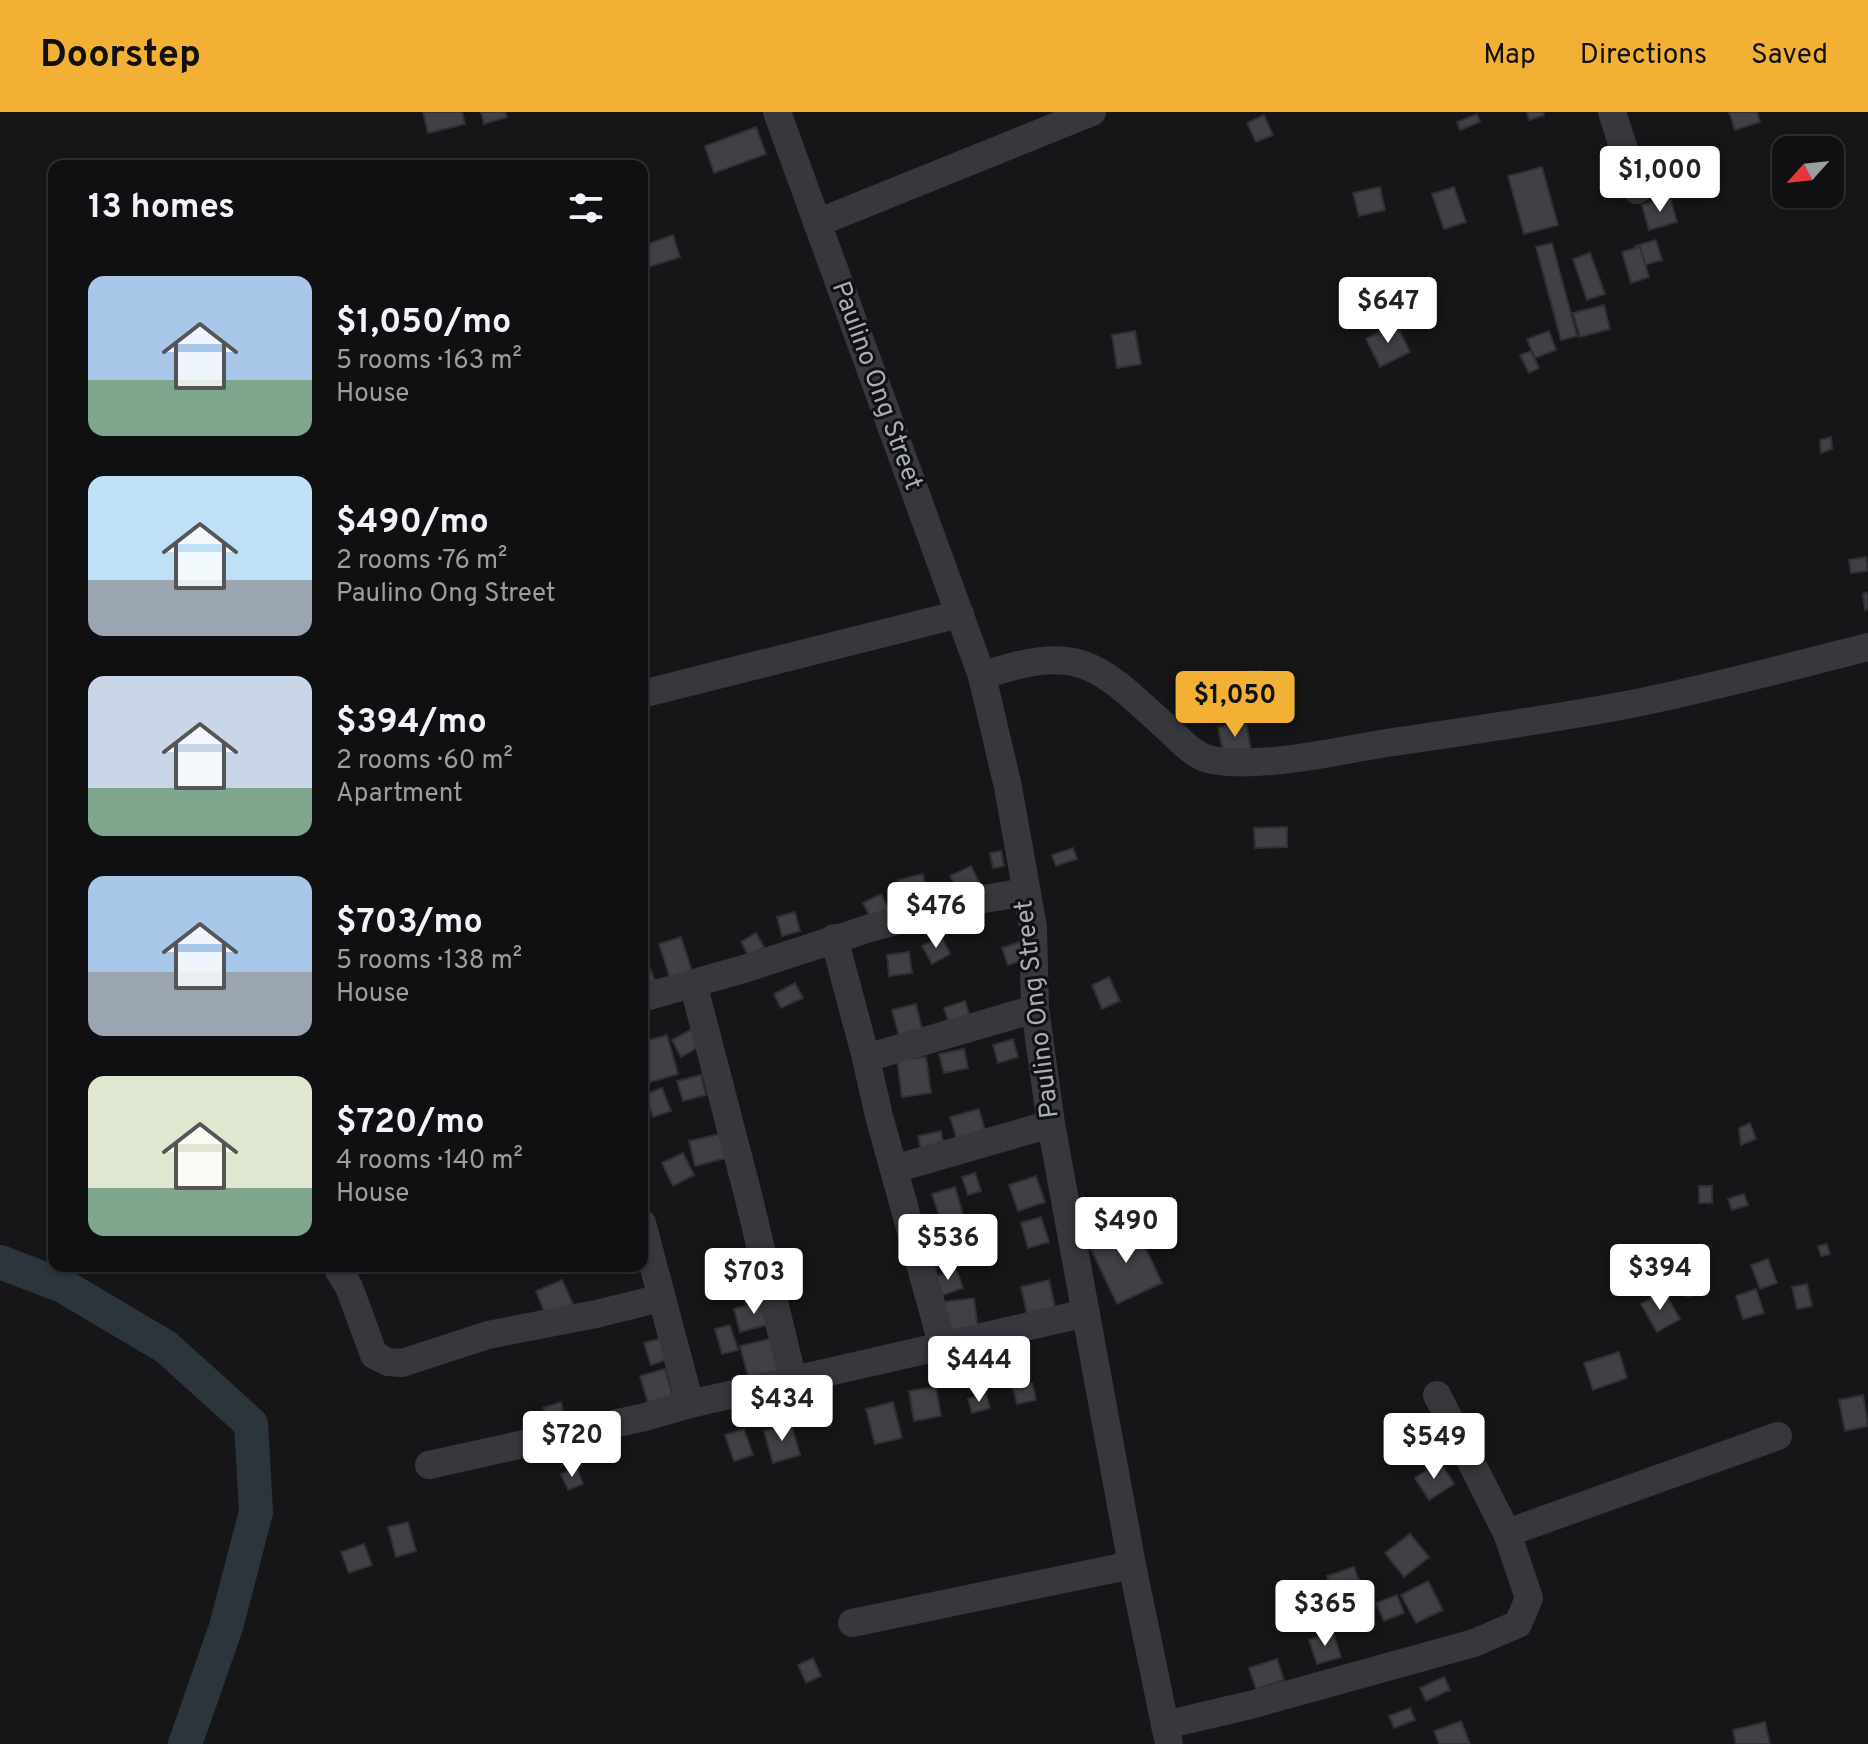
<!DOCTYPE html>
<meta charset="utf-8">
<style>
:root{--surface:#101012;--page:#1e1e20;--text:#f1f3f6;--muted:#9c9d9f;--line:#303032;--accent:#f2b134}
body{margin:0;font-family:Overpass,sans-serif;background:var(--page);color:var(--text);height:100vh;display:flex;flex-direction:column;font-size:30px;white-space:nowrap}
*{box-sizing:border-box;margin:0}
p{font-size:26px;color:var(--muted)}
.icon{flex:none;width:44px;height:44px;fill:none;stroke:currentColor;stroke-width:2;stroke-linecap:round;stroke-linejoin:round}
.map{position:relative;flex:1;overflow:hidden}
.panel{position:absolute;left:48px;top:48px;width:600px;height:1112px;display:flex;flex-direction:column;background:var(--surface);border-radius:16px;box-shadow:0 2px 6px #0004,0 0 0 2px var(--line)}
.panel>*{flex:none}
.needle{width:52px;rotate:243deg}
.fabs{position:absolute;left:1772px;top:24px;display:grid;gap:16px}
.fabs a{display:grid;place-items:center;width:72px;height:72px;border-radius:16px;background:var(--surface);box-shadow:0 2px 6px #0004,0 0 0 2px var(--line);font-size:40px}
.price{position:absolute;translate:-50% -68px;padding:0 18px;border-radius:8px;background:#fff;color:#222;font-size:26px;line-height:52px;filter:drop-shadow(0 2px 4px #0008)}
.price::after{content:'';position:absolute;left:50%;top:48px;width:24px;height:18px;margin-left:-12px;background:inherit;clip-path:polygon(0 0,100% 0,50% 100%)}
.price.current{background:var(--accent);color:#111}
ul{padding:0;list-style:none}
li{display:flex;align-items:center;gap:24px;height:200px;padding:0 40px}
li span{display:grid;place-items:center;flex:none;width:224px;height:160px;border-radius:16px;color:#555}
li>.icon{margin-inline-start:auto}
span .icon{width:96px;height:96px;fill:#fffc;stroke-width:1}
li b{font-size:34px}
h2{display:flex;justify-content:space-between;align-items:center;height:96px;padding:0 40px;font-size:34px}
header{display:flex;align-items:center;gap:48px;box-sizing:border-box;height:112px;padding:0 40px;background:var(--accent);color:#111}
header strong{font-size:38px}
nav{display:flex;gap:44px;margin-inline-start:auto;font-size:28px}
.map>svg:first-child{display:block}
.lines{fill:none;stroke-linecap:round;stroke-linejoin:round}
.river{stroke:#2c353c;stroke-width:34}
.building{fill:#404145;stroke:#303034;stroke-width:2}
.minor{stroke:#37383d;stroke-width:28}
.labels{text-anchor:middle;dominant-baseline:central;stroke-width:6;stroke-linejoin:round;paint-order:stroke}
.street-label{font-size:26px;fill:#a8adb8;stroke:#111113}
</style>
<header>
<strong>Doorstep</strong>
<nav><a>Map</a><a>Directions</a><a>Saved</a></nav>
</header>
<div class="map">
<svg width="1868" height="1632" viewBox="0 0 1868 1632">
<rect width="100%" height="100%" fill="#161618"/>
<g class="lines">
<path class="river" d="M0 1150 63 1174 166 1235 251 1312 256 1400 226 1515 185 1632"/>
</g>
<g class="building">
<path d="M423 0H462L465 12 428 21Z"/>
<path d="M481 0H505L507 5 484 12Z"/>
<path d="M1527 0H1543L1544 3 1529 8Z"/>
<path d="M1729 0H1757L1760 10 1735 18Z"/>
<path d="M1477 2 1480 10 1460 18 1457 10Z"/>
<path d="M1264 3 1273 23 1256 30 1247 11Z"/>
<path d="M756 15 766 42 714 61 705 34Z"/>
<path d="M1542 55 1558 113 1524 122 1508 64Z"/>
<path d="M1380 75 1385 98 1359 104 1353 81Z"/>
<path d="M1454 75 1466 110 1444 117 1432 82Z"/>
<path d="M1670 85 1677 110 1649 118 1642 93Z"/>
<path d="M673 123 680 145 642 157V134Z"/>
<path d="M1656 128 1662 148 1640 154 1635 134Z"/>
<path d="M1552 131 1577 224 1561 228 1536 135Z"/>
<path d="M1640 135 1649 165 1631 171 1622 140Z"/>
<path d="M1590 141 1605 182 1587 188 1573 147Z"/>
<path d="M1604 193 1610 217 1580 225 1573 201Z"/>
<path d="M1396 211 1410 240 1380 255 1366 227Z"/>
<path d="M1135 219 1141 252 1117 256 1112 223Z"/>
<path d="M1549 219 1556 238 1535 246 1527 227Z"/>
<path d="M1531 239 1539 256 1529 261 1520 243Z"/>
<path d="M1831 325 1832 337 1821 341 1820 328Z"/>
<path d="M1866 445 1868 459 1851 461 1849 448Z"/>
<path d="M1868 480V496L1865 498 1863 482Z"/>
<path d="M1261 559 1262 593H1238V560Z"/>
<path d="M1246 610 1251 639 1224 644 1218 615Z"/>
<path d="M1287 715V735L1255 736 1254 716Z"/>
<path d="M54 731V754H52L49 732Z"/>
<path d="M1073 736 1077 747 1056 754 1052 743Z"/>
<path d="M1001 739 1004 754 993 756 990 741Z"/>
<path d="M971 754 981 774 961 785 950 764Z"/>
<path d="M923 762 929 791 904 796 898 768Z"/>
<path d="M881 782 889 797 871 806 863 791Z"/>
<path d="M795 800 800 819 782 824 777 805Z"/>
<path d="M756 821 764 835 749 844 741 830Z"/>
<path d="M941 824 950 842 932 852 922 834Z"/>
<path d="M681 825 692 859 670 866 659 832Z"/>
<path d="M1026 828 1032 845 1008 853 1002 836Z"/>
<path d="M642 838 656 871 642 877Z"/>
<path d="M909 840 912 861 889 864 887 843Z"/>
<path d="M1109 865 1120 889 1102 897 1092 873Z"/>
<path d="M795 871 803 886 781 896 774 882Z"/>
<path d="M965 889 971 908 950 915 944 896Z"/>
<path d="M916 892 923 921 900 927 892 898Z"/>
<path d="M692 917 702 933 681 945 672 928Z"/>
<path d="M667 923 678 962 644 972 642 930Z"/>
<path d="M1013 927 1018 945 998 951 993 933Z"/>
<path d="M964 937 968 956 944 961 939 942Z"/>
<path d="M926 945 931 981 902 985 897 948Z"/>
<path d="M701 963 706 983 683 989 677 969Z"/>
<path d="M662 976 671 999 653 1005 645 982Z"/>
<path d="M979 997 987 1026 959 1034 950 1005Z"/>
<path d="M1750 1011 1756 1027 1741 1033 1739 1016Z"/>
<path d="M941 1019 944 1037 922 1041 918 1024Z"/>
<path d="M724 1021 730 1045 695 1054 689 1029Z"/>
<path d="M683 1041 694 1063 673 1074 662 1051Z"/>
<path d="M975 1061 981 1079 968 1083 962 1065Z"/>
<path d="M1036 1064 1045 1090 1018 1099 1009 1073Z"/>
<rect x="1699" y="1074" width="13" height="17"/>
<path d="M955 1075 963 1103 941 1110 932 1082Z"/>
<path d="M1744 1082 1748 1093 1732 1098 1728 1087Z"/>
<path d="M1041 1105 1049 1130 1028 1136 1021 1111Z"/>
<path d="M1135 1114 1162 1171 1117 1192 1090 1135Z"/>
<path d="M1827 1132 1830 1142 1821 1144 1818 1134Z"/>
<path d="M1768 1147 1777 1171 1760 1177 1751 1153Z"/>
<path d="M956 1157 963 1176 941 1184 934 1165Z"/>
<path d="M1691 1166 1696 1183 1686 1185 1681 1168Z"/>
<path d="M562 1168 573 1192 546 1204 536 1179Z"/>
<path d="M1049 1168 1056 1199 1028 1206 1021 1175Z"/>
<path d="M1807 1172 1812 1194 1797 1197 1792 1175Z"/>
<path d="M1756 1177 1764 1201 1743 1207 1736 1184Z"/>
<path d="M1664 1179 1680 1207 1657 1220 1641 1192Z"/>
<path d="M974 1186 978 1218 947 1222 943 1190Z"/>
<path d="M768 1188 774 1211 740 1220 734 1197Z"/>
<path d="M730 1213 738 1238 722 1242 715 1217Z"/>
<path d="M666 1225 672 1246 651 1253 644 1231Z"/>
<path d="M777 1225 788 1266 751 1276 740 1234Z"/>
<path d="M1619 1240 1627 1266 1593 1278 1584 1251Z"/>
<path d="M665 1257 673 1284 648 1291 640 1264Z"/>
<path d="M1032 1271 1036 1288 1017 1292 1013 1276Z"/>
<path d="M936 1275 941 1304 914 1309 909 1279Z"/>
<path d="M986 1282 990 1296 972 1301 968 1287Z"/>
<path d="M1863 1283 1868 1314 1845 1319 1839 1288Z"/>
<path d="M561 1290 565 1306 548 1311 543 1296Z"/>
<path d="M893 1290 902 1326 875 1332 866 1297Z"/>
<path d="M791 1311 800 1343 773 1351 764 1319Z"/>
<path d="M744 1317 753 1343 734 1349 725 1323Z"/>
<path d="M1440 1350 1454 1372 1429 1388 1415 1366Z"/>
<path d="M577 1356 583 1372 568 1378 561 1362Z"/>
<path d="M408 1410 416 1439 396 1445 388 1415Z"/>
<path d="M1410 1422 1429 1445 1404 1465 1385 1441Z"/>
<path d="M364 1432 372 1453 349 1461 341 1440Z"/>
<path d="M1354 1455 1361 1474 1333 1483 1327 1464Z"/>
<path d="M1428 1469 1443 1498 1416 1511 1401 1483Z"/>
<path d="M1397 1483 1404 1501 1384 1509 1376 1491Z"/>
<path d="M1333 1520 1341 1545 1317 1552 1309 1528Z"/>
<path d="M813 1546 821 1564 806 1571 798 1553Z"/>
<path d="M1277 1547 1284 1568 1256 1577 1249 1556Z"/>
<path d="M1444 1565 1450 1578 1426 1589 1420 1576Z"/>
<path d="M1410 1596 1415 1608 1394 1616 1389 1604Z"/>
<path d="M1461 1609 1470 1632H1439L1434 1619Z"/>
<path d="M1765 1610 1770 1632H1736L1733 1618Z"/>
</g>
<g class="lines">
<g class="minor">
<path d="M777 0 982 564 1008 675 1033 815 1035 897 1051 1012 1132 1453 1169 1632"/>
<path d="M1612 0 1637 78"/>
<path d="M817 111 1092 0"/>
<path d="M982 564C1080 530 1097 552 1168 617 1181 629 1195 645 1212 648 1263 657 1335 639 1387 631 1467 619 1547 608 1626 593 1708 577 1788 555 1868 535"/>
<path d="M642 582 960 502"/>
<path d="M834 826 866 946 879 1004 943 1235"/>
<path d="M693 871 746 1075 793 1268"/>
<path d="M642 886 747 856 870 816 967 790 1025 780"/>
<path d="M866 946 1035 897"/>
<path d="M894 1057 1051 1012"/>
<path d="M642 1111 690 1292"/>
<path d="M336 1154 349 1175 374 1243 388 1250 402 1251 488 1223 596 1202 661 1186"/>
<path d="M429 1353 645 1305 690 1292 1086 1201"/>
<path d="M1507 1421 1778 1324"/>
<path d="M852 1511 1132 1453"/>
<path d="M1165 1613 1250 1593 1474 1531 1518 1512 1529 1486 1507 1421 1437 1283"/>
</g>
</g>
<g class="labels">
<g class="street-label">
<text transform="translate(876 274) rotate(70)">Paulino Ong Street</text>
<text transform="translate(1038 897) rotate(-97)">Paulino Ong Street</text>
</g>
</g>
</svg>
<div class="fabs">
<a><svg class="needle" viewBox="-14 -14 28 28"><path d="M0-13l5 13h-10z" fill="#e53935"/><path d="M0 13l5-13h-10z" fill="#9c9d9f"/></svg></a>
</div>
<b class="price" style="left:1660px;top:102px">$1,000</b>
<b class="price" style="left:1388px;top:233px">$647</b>
<b class="price current" style="left:1235px;top:627px">$1,050</b>
<b class="price" style="left:936px;top:838px">$476</b>
<b class="price" style="left:1126px;top:1153px">$490</b>
<b class="price" style="left:948px;top:1170px">$536</b>
<b class="price" style="left:1660px;top:1200px">$394</b>
<b class="price" style="left:754px;top:1204px">$703</b>
<b class="price" style="left:979px;top:1292px">$444</b>
<b class="price" style="left:782px;top:1331px">$434</b>
<b class="price" style="left:572px;top:1367px">$720</b>
<b class="price" style="left:1434px;top:1369px">$549</b>
<b class="price" style="left:1325px;top:1536px">$365</b>
<section class="panel">
<h2>13 homes<svg class="icon" aria-label="filters" viewBox="0 0 24 24"><path d="M4 7h16M4 17h16"/><circle cx="9" cy="7" r="2"/><circle cx="15" cy="17" r="2"/></svg></h2>
<ul>
<li><span style="background:linear-gradient(#a9c7e8 65%,#7fa58c 0)"><svg class="icon" aria-label="home" viewBox="0 0 24 24"><path d="M3 11l9-7 9 7M6 9v11h12V9"/></svg></span><div><b>$1,050/mo</b><p>5 rooms · 163 m²</p><p>House</p></div></li>
<li><span style="background:linear-gradient(#bfe0f5 65%,#9aa5b1 0)"><svg class="icon" aria-label="home" viewBox="0 0 24 24"><path d="M3 11l9-7 9 7M6 9v11h12V9"/></svg></span><div><b>$490/mo</b><p>2 rooms · 76 m²</p><p>Paulino Ong Street</p></div></li>
<li><span style="background:linear-gradient(#c9d6e8 70%,#7fa58c 0)"><svg class="icon" aria-label="home" viewBox="0 0 24 24"><path d="M3 11l9-7 9 7M6 9v11h12V9"/></svg></span><div><b>$394/mo</b><p>2 rooms · 60 m²</p><p>Apartment</p></div></li>
<li><span style="background:linear-gradient(#a9c7e8 60%,#9aa5b1 0)"><svg class="icon" aria-label="home" viewBox="0 0 24 24"><path d="M3 11l9-7 9 7M6 9v11h12V9"/></svg></span><div><b>$703/mo</b><p>5 rooms · 138 m²</p><p>House</p></div></li>
<li><span style="background:linear-gradient(#dfe7d0 70%,#7fa58c 0)"><svg class="icon" aria-label="home" viewBox="0 0 24 24"><path d="M3 11l9-7 9 7M6 9v11h12V9"/></svg></span><div><b>$720/mo</b><p>4 rooms · 140 m²</p><p>House</p></div></li>
</ul>
</section>
</div>
